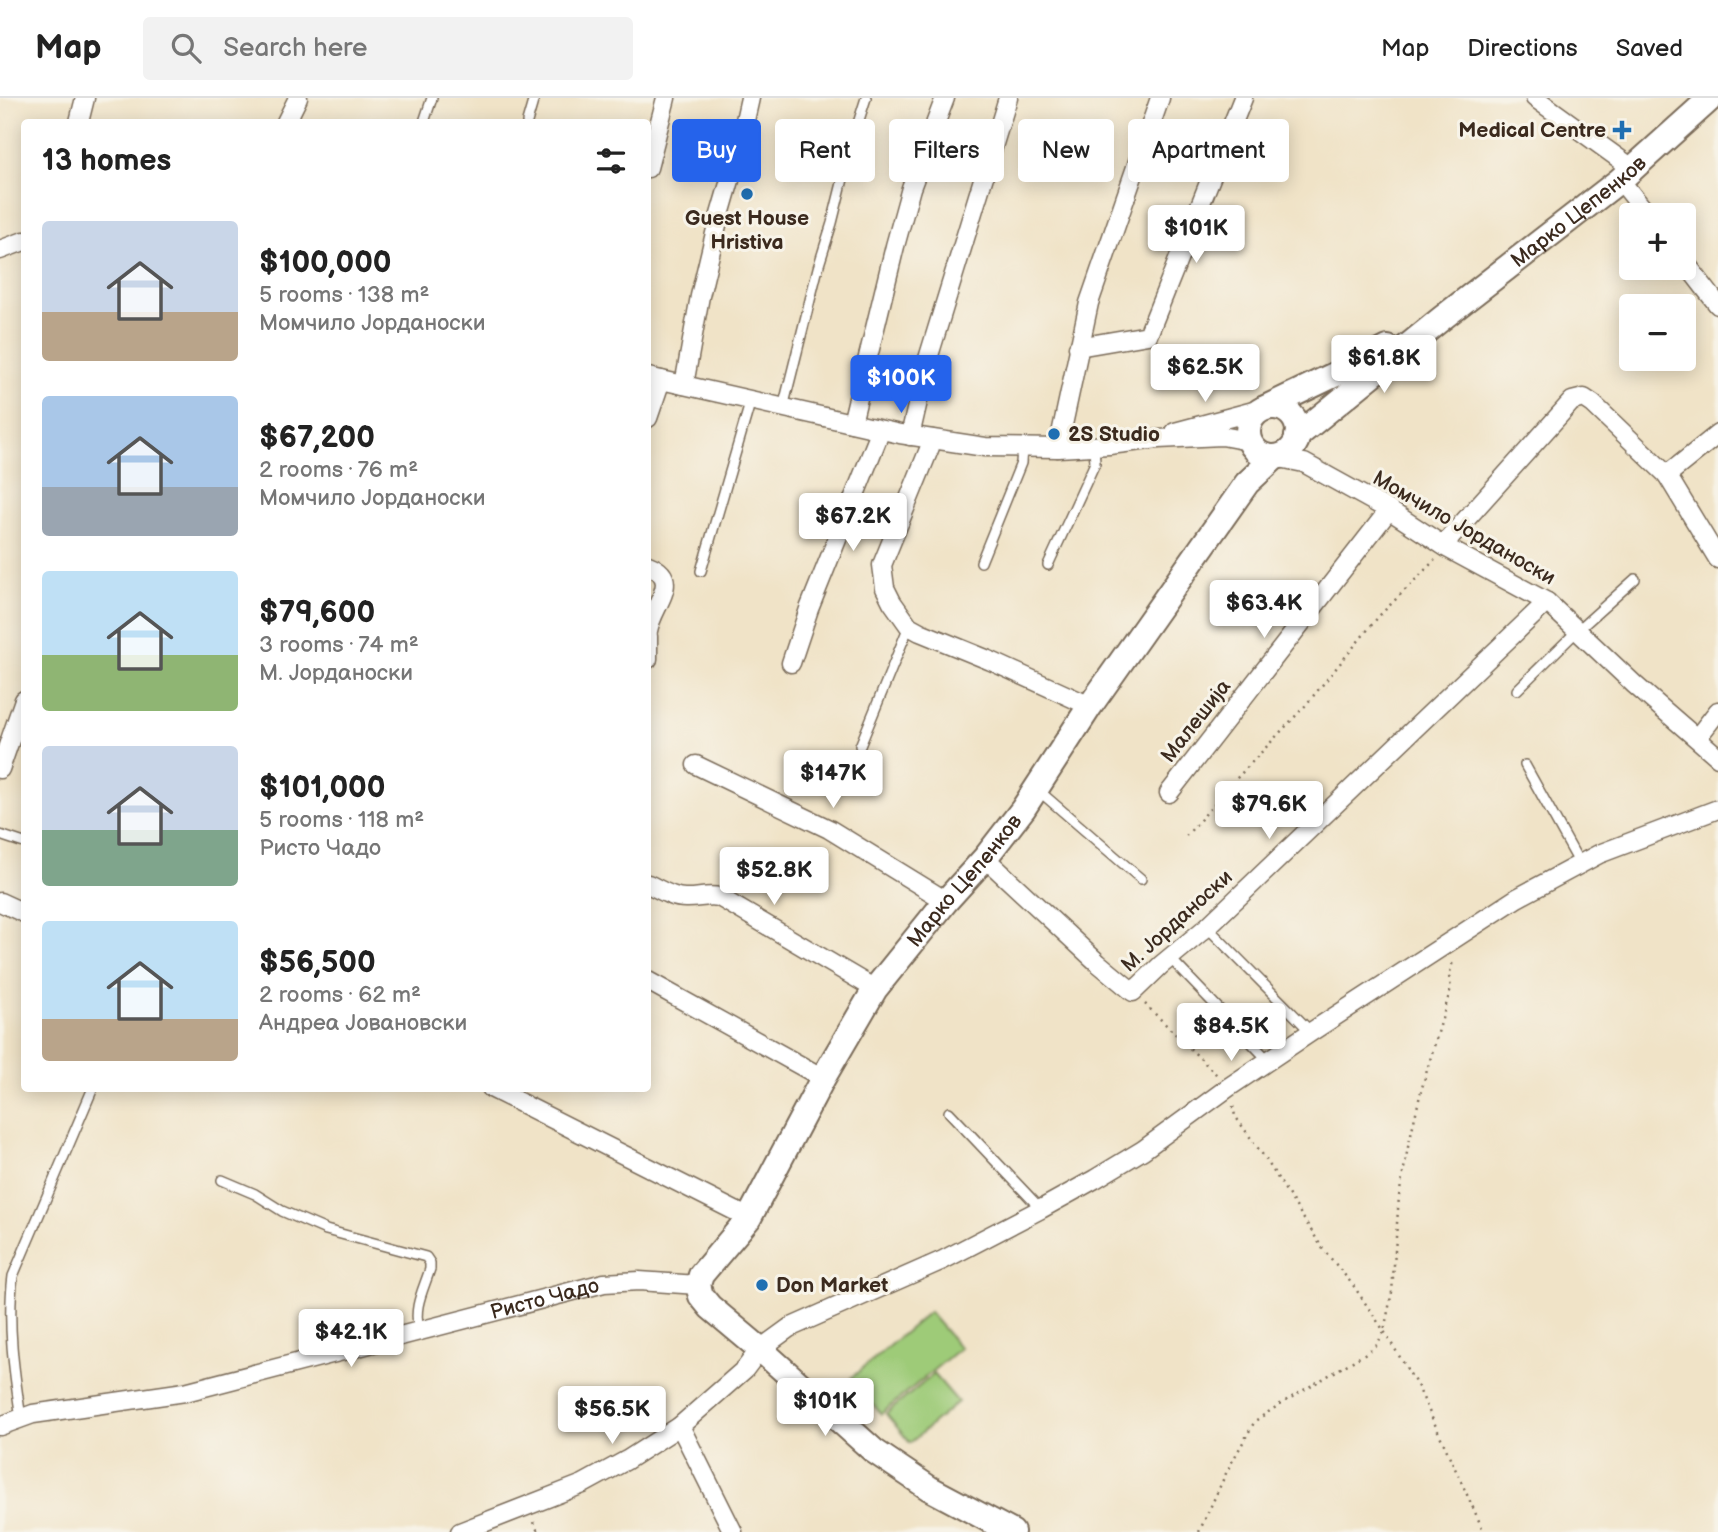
<!DOCTYPE html>
<meta charset="utf-8">
<style>
:root{--surface:#fff;--page:#f2f2f2;--text:#222;--muted:#767676;--line:#e0e0e0;--accent:#2563eb}
body{margin:0;font-family:"Balsamiq Sans",sans-serif;background:var(--page);color:var(--text);height:100vh;display:flex;flex-direction:column;font-size:26px;white-space:nowrap}
*{box-sizing:border-box;margin:0}
p{font-size:23px;color:var(--muted)}
.icon{flex:none;width:38px;height:38px;fill:none;stroke:currentColor;stroke-width:2;stroke-linecap:round;stroke-linejoin:round}
.map{position:relative;flex:1;overflow:hidden}
.details{position:absolute;left:21px;top:21px;width:630px;height:973px;display:flex;flex-direction:column;background:var(--surface);border-radius:7px;box-shadow:0 4px 18px #0003}
.details>*{flex:none}
.banner{position:absolute;left:672px;top:21px;width:665px;height:63px;display:flex;gap:14px}
.fabs{position:absolute;left:1619px;top:105px;display:grid;gap:14px}
.fabs a{display:grid;place-items:center;width:77px;height:77px;border-radius:7px;background:var(--surface);box-shadow:0 4px 18px #0003;font-size:35px}
.price{position:absolute;translate:-50% -60px;padding:0 16px;border-radius:7px;background:#fff;color:#222;font-size:23px;line-height:46px;filter:drop-shadow(0 2px 4px #0008)}
.price::after{content:'';position:absolute;left:50%;top:42px;width:21px;height:16px;margin-left:-10px;background:inherit;clip-path:polygon(0 0,100% 0,50% 100%)}
.price.on{background:var(--accent);color:#fff}
ul{padding:0;list-style:none}
li{display:flex;align-items:center;gap:21px;height:175px;padding:0 21px}
li span{display:grid;place-items:center;flex:none;width:196px;height:140px;border-radius:7px;color:#555}
li>.icon{margin-inline-start:auto}
span .icon{width:84px;height:84px;fill:#fffc;stroke-width:1}
li b{font-size:30px}
h2{display:flex;justify-content:space-between;align-items:center;height:84px;padding:0 21px;font-size:30px}
.tag{padding:0 24px;border-radius:7px;background:var(--surface);box-shadow:0 4px 18px #0003;font-size:24px;line-height:63px}
.tag.on{background:var(--accent);color:#fff}
header{display:flex;align-items:center;gap:42px;box-sizing:border-box;height:98px;padding:0 35px;background:var(--surface);border-bottom:2px solid var(--line)}
header strong{font-size:33px}
nav{display:flex;gap:38px;margin-inline-start:auto;font-size:24px}
.search{width:490px;height:63px;background:var(--page);display:flex;align-items:center;gap:18px;box-sizing:border-box;padding:0 24px;border-radius:7px;color:var(--muted);font-size:26px}
.map>svg:first-child{display:block}
.green{fill:#9ecb78;stroke:#6c7a4b;stroke-width:2}
.lines{fill:none;stroke-linecap:round;stroke-linejoin:round}
.lane-casing{stroke:#7a6b59;stroke-width:12}
.street-casing{stroke:#7a6b59;stroke-width:21}
.secondary-casing{stroke:#7a6b59;stroke-width:28}
.path{stroke:#7a6b59;stroke-width:2.5;stroke-dasharray:2 5;stroke-linecap:butt}
.lane{stroke:#fff;stroke-width:9}
.street{stroke:#fff;stroke-width:18}
.secondary{stroke:#fff;stroke-width:24}
.poi-dot{fill:#1f6fb2;stroke:#f7f3e8;stroke-width:2.5}
.labels{text-anchor:middle;dominant-baseline:central;stroke-width:6;stroke-linejoin:round;paint-order:stroke}
.poi-label{font-size:21px;font-weight:bold;fill:#3b2a1e;stroke:#f7f3e8;text-anchor:start}
.street-label{font-size:21px;fill:#3b2a1e;stroke:#f7f3e8}
</style>
<header>
<strong>Map</strong>
<div class="search"><svg class="icon" aria-label="search" viewBox="0 0 24 24"><circle cx="10" cy="10" r="6"/><path d="M15 15l6 6"/></svg>Search here</div>
<nav><a>Map</a><a>Directions</a><a>Saved</a></nav>
</header>
<div class="map">
<svg width="1718" height="1434" viewBox="0 0 1718 1434">
<rect width="100%" height="100%" fill="#f7f3e8"/>
<filter id="ink" filterUnits="userSpaceOnUse"><feTurbulence type="fractalNoise" baseFrequency=".0143" numOctaves="2"/><feDisplacementMap in="SourceGraphic" scale="14" xChannelSelector="R" yChannelSelector="G"/><feConvolveMatrix kernelMatrix="1 2 1 2 8 2 1 2 1" color-interpolation-filters="sRGB"/></filter>
<filter id="wash" filterUnits="userSpaceOnUse"><feTurbulence type="fractalNoise" baseFrequency=".00686" numOctaves="4" result="noise"/><feDisplacementMap in="SourceGraphic" scale="28" xChannelSelector="R" yChannelSelector="G"/><feGaussianBlur stdDeviation="1.57" result="paint"/><feColorMatrix in="noise" values="0 0 0 0 0 0 0 0 0 0 0 0 0 0 0 0 0 1.4 0 .05"/><feComposite in="paint" operator="in"/></filter>
<g filter="url(#wash)">
<rect width="100%" height="100%" fill="#f0e3c7"/>
<g class="green">
<path d="M929 1214 960 1250 881 1316 851 1280Z"/>
<path d="M934 1276 958 1304 910 1345 886 1316Z"/>
</g>
</g>
<g filter="url(#ink)">
<g class="lines">
<defs>
<g id="lane">
<path d="M424 24 432 0"/>
<path d="M527 24 534 0"/>
<path d="M783 310 818 170 832 125 853 41 866 0"/>
<path d="M981 464 1021 365 1022 350"/>
<path d="M1048 467 1095 365 1094 348"/>
<path d="M701 473 751 302"/>
<path d="M1517 592 1577 533 1635 481"/>
<path d="M860 648 909 528"/>
<path d="M1525 667 1580 766"/>
<path d="M1038 692 1141 781"/>
<path d="M0 737 24 745"/>
<path d="M1207 829 1311 934"/>
<path d="M1170 860 1269 963"/>
<path d="M949 1014 1041 1111"/>
<path d="M222 1082 255 1096 282 1113 326 1132 426 1159 430 1165V1171C423 1193 413 1209 419 1232"/>
<path d="M21 1320C14 1274 7 1225 13 1178L93 990"/>
</g>
<g id="street">
<path d="M1535 0 1632 70"/>
<path d="M79 24 85 0"/>
<path d="M286 24 298 0"/>
<path d="M648 70 666 0"/>
<path d="M1620 82 1648 117"/>
<path d="M0 152 24 143"/>
<path d="M1684 163 1718 207"/>
<path d="M1078 249 1148 237 1243 0"/>
<path d="M648 279 900 336 985 349 1058 350 1109 347 1158 341 1222 338 1249 343"/>
<path d="M684 287 700 198 717 127 737 58 750 0"/>
<path d="M648 320 661 282"/>
<path d="M852 325 895 148 911 90 945 0"/>
<path d="M1175 334 1265 310"/>
<path d="M910 338 927 264 1008 0"/>
<path d="M932 341 930 349 882 467 885 490 892 504 909 528 920 534 991 563 1090 608"/>
<path d="M1058 350 1089 205 1160 0"/>
<path d="M1275 359 1304 365 1389 412 1447 450 1547 504 1635 587 1718 659"/>
<path d="M1667 377 1718 461"/>
<path d="M1443 447 1572 303 1584 300 1593 306 1667 377 1718 336"/>
<path d="M648 467C684 481 652 507 648 533"/>
<path d="M648 538V561"/>
<path d="M791 565 809 511 881 332"/>
<path d="M1697 640 1718 613"/>
<path d="M696 667 829 731 946 803"/>
<path d="M0 671 24 602"/>
<path d="M1169 695 1389 412"/>
<path d="M985 760 1098 865 1133 894 1161 867 1207 829 1547 504"/>
<path d="M648 786C659 791 672 800 685 800 697 801 707 796 719 799L875 891"/>
<path d="M0 804 24 815"/>
<path d="M648 883 823 980"/>
<path d="M491 990 749 1120"/>
<path id="s1" d="M0 1328 33 1316 185 1294 604 1185 639 1183 698 1187"/>
<path d="M680 1328 733 1434"/>
<path d="M460 1434 583 1386 627 1362 680 1328 745 1271 760 1251 789 1230 943 1162 1041 1111 1095 1081 1143 1052 1229 989 1311 934 1517 800 1599 756 1718 711"/>
</g>
<g id="secondary">
<circle cx="1273" cy="334" r="25"/>
<path d="M1265 310 1359 265 1388 250"/>
<path id="s2" d="M1297 338 1441 221 1620 82 1711 0"/>
<path id="s3" d="M1012 1434 929 1390 874 1353 760 1251 710 1209 701 1198 698 1187 701 1177 749 1120 823 980 875 891 946 803 985 760 1023 711 1090 608 1247 385 1275 359"/>
</g>
</defs>
<use href="#lane" class="lane-casing"/>
<use href="#street" class="street-casing"/>
<use href="#secondary" class="secondary-casing"/>
<g class="path">
<path d="M1186 738 1237 680 1305 608 1379 518 1435 462"/>
<path d="M1145 906 1218 978"/>
<path d="M1233 1008 1235 1018 1265 1060 1323 1151 1353 1187 1384 1233 1418 1289 1484 1434"/>
<path d="M534 1424 538 1434"/>
<path d="M1199 1434 1228 1371 1255 1323 1282 1305 1363 1257 1377 1247 1384 1233 1392 1194 1399 1098 1408 1049 1421 993 1451 890 1449 878 1453 863"/>
</g>
<use href="#lane" class="lane"/>
<use href="#street" class="street"/>
<use href="#secondary" class="secondary"/>
</g>
</g>
<g class="poi-dot">
<path d="M1618.5 21.5h7v7h7v7h-7v7h-7v-7h-7v-7h7z"/>
<circle cx="747" cy="96" r="7"/>
<circle cx="1054" cy="336" r="7"/>
<circle cx="762" cy="1187" r="7"/>
</g>
<g class="labels">
<g class="poi-label">
<text x="1606" y="32" text-anchor="end">Medical Centre</text>
<text x="747" y="120" text-anchor="middle">Guest House<tspan x="747" dy="24">Hristiva</tspan></text>
<text x="1068" y="336">2S Studio</text>
<text x="776" y="1187">Don Market</text>
</g>
<g class="street-label">
<text stroke="none"><textPath href="#s2" startOffset="360">Марко Цепенков</textPath></text>
<text transform="translate(1464 430) rotate(30)">Момчило Јорданоски</text>
<text transform="translate(1196 623) rotate(-52)">Малешија</text>
<text stroke="none"><textPath href="#s3" startOffset="891">Марко Цепенков</textPath></text>
<text transform="translate(1177 823) rotate(-42)">М. Јорданоски</text>
<text stroke="none"><textPath href="#s1" startOffset="560">Ристо Чадо</textPath></text>
</g>
</g>
</svg>
<div class="fabs">
<a>+</a>
<a>−</a>
</div>
<b class="price" style="left:1196px;top:167px">$101K</b>
<b class="price" style="left:1384px;top:297px">$61.8K</b>
<b class="price" style="left:1205px;top:306px">$62.5K</b>
<b class="price on" style="left:901px;top:317px">$100K</b>
<b class="price" style="left:853px;top:455px">$67.2K</b>
<b class="price" style="left:1264px;top:542px">$63.4K</b>
<b class="price" style="left:833px;top:712px">$147K</b>
<b class="price" style="left:1269px;top:743px">$79.6K</b>
<b class="price" style="left:774px;top:809px">$52.8K</b>
<b class="price" style="left:1231px;top:965px">$84.5K</b>
<b class="price" style="left:351px;top:1271px">$42.1K</b>
<b class="price" style="left:825px;top:1340px">$101K</b>
<b class="price" style="left:612px;top:1348px">$56.5K</b>
<div class="banner">
<a class="tag on">Buy</a>
<a class="tag">Rent</a>
<a class="tag">Filters</a>
<a class="tag">New</a>
<a class="tag">Apartment</a>
</div>
<section class="details">
<h2>13 homes<svg class="icon" aria-label="filters" viewBox="0 0 24 24"><path d="M4 7h16M4 17h16"/><circle cx="9" cy="7" r="2"/><circle cx="15" cy="17" r="2"/></svg></h2>
<ul>
<li><span style="background:linear-gradient(#c9d6e8 65%,#b9a48a 0)"><svg class="icon" aria-label="home" viewBox="0 0 24 24"><path d="M3 11l9-7 9 7M6 9v11h12V9"/></svg></span><div><b>$100,000</b><p>5 rooms · 138 m²</p><p>Момчило Јорданоски</p></div></li>
<li><span style="background:linear-gradient(#a9c7e8 65%,#9aa5b1 0)"><svg class="icon" aria-label="home" viewBox="0 0 24 24"><path d="M3 11l9-7 9 7M6 9v11h12V9"/></svg></span><div><b>$67,200</b><p>2 rooms · 76 m²</p><p>Момчило Јорданоски</p></div></li>
<li><span style="background:linear-gradient(#bfe0f5 60%,#8fb573 0)"><svg class="icon" aria-label="home" viewBox="0 0 24 24"><path d="M3 11l9-7 9 7M6 9v11h12V9"/></svg></span><div><b>$79,600</b><p>3 rooms · 74 m²</p><p>М. Јорданоски</p></div></li>
<li><span style="background:linear-gradient(#c9d6e8 60%,#7fa58c 0)"><svg class="icon" aria-label="home" viewBox="0 0 24 24"><path d="M3 11l9-7 9 7M6 9v11h12V9"/></svg></span><div><b>$101,000</b><p>5 rooms · 118 m²</p><p>Ристо Чадо</p></div></li>
<li><span style="background:linear-gradient(#bfe0f5 70%,#b9a48a 0)"><svg class="icon" aria-label="home" viewBox="0 0 24 24"><path d="M3 11l9-7 9 7M6 9v11h12V9"/></svg></span><div><b>$56,500</b><p>2 rooms · 62 m²</p><p>Андреа Јовановски</p></div></li>
</ul>
</section>
</div>
